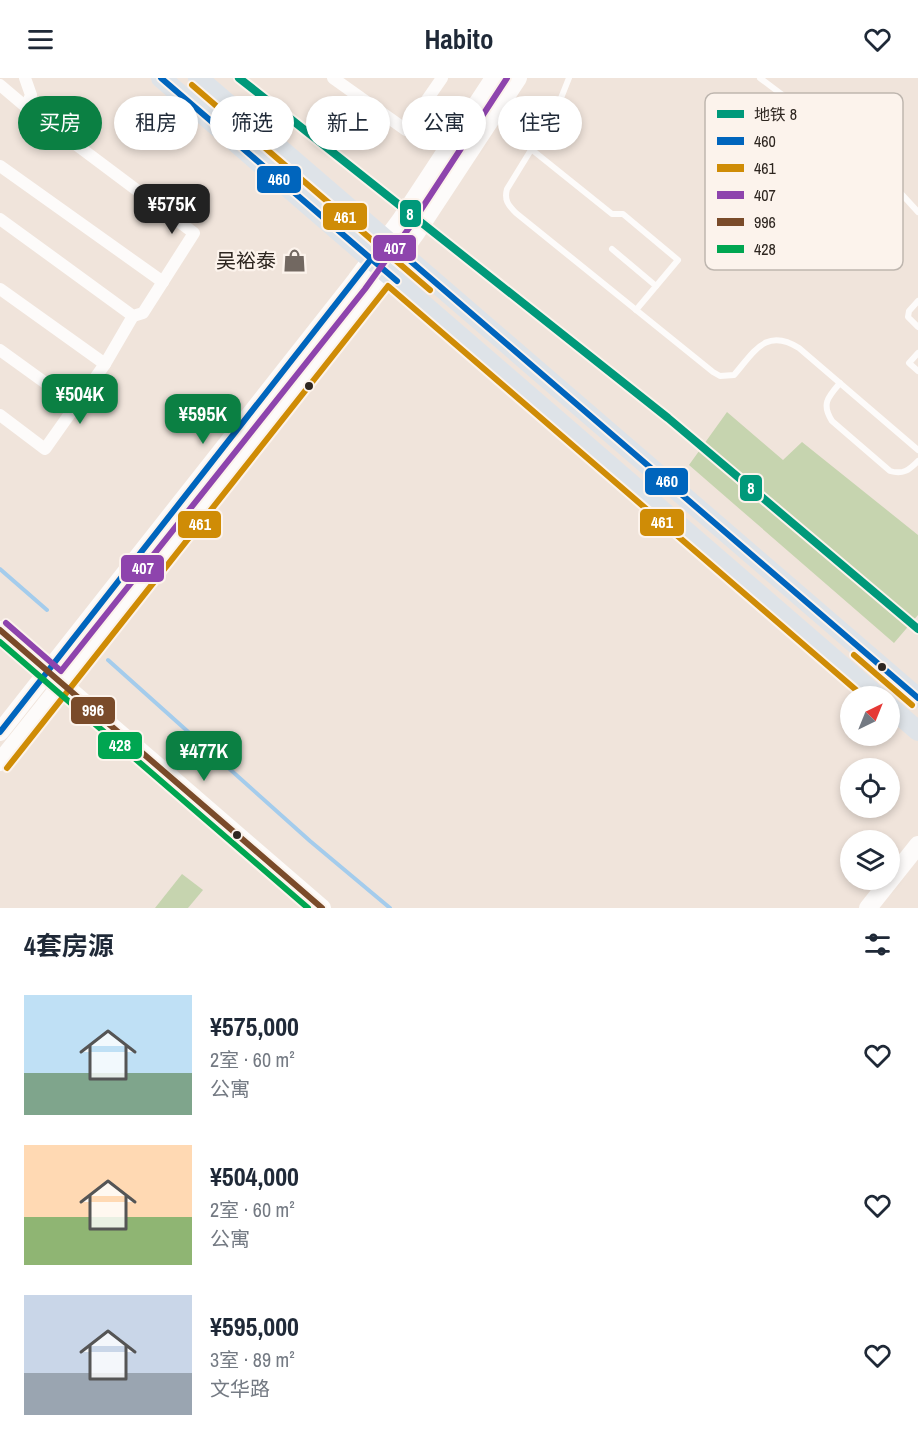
<!DOCTYPE html>
<html lang="zh">
<meta charset="utf-8">
<style>
:root{--surface:#fff;--page:#f2f2f3;--text:#1f2937;--muted:#747a83;--accent:#0b8043}
body{margin:0;font-family:"Archivo Narrow","Noto Sans SC",sans-serif;background:var(--page);color:var(--text);height:100vh;display:flex;flex-direction:column;font-size:22px;white-space:nowrap}
*{box-sizing:border-box;margin:0}
p{font-size:20px;color:var(--muted)}
.icon{flex:none;width:33px;height:33px;fill:none;stroke:currentColor;stroke-width:2;stroke-linecap:round;stroke-linejoin:round}
.map{position:relative;height:830px;overflow:hidden}
.panel{display:flex;flex-direction:column;background:var(--surface);flex:1}
.panel>*{flex:none}
.top-card{position:absolute;left:18px;top:18px;width:600px;height:54px;display:flex;gap:12px}
.needle{width:39px;rotate:43deg}
.fabs{position:absolute;left:840px;top:608px;display:grid;gap:12px}
.fabs a{display:grid;place-items:center;width:60px;height:60px;border-radius:50%;background:var(--surface);box-shadow:0 3px 9px #0003;font-size:30px}
.price{position:absolute;translate:-50% -51px;padding:0 14px;border-radius:12px;background:var(--accent);color:#fff;font-size:20px;line-height:39px;filter:drop-shadow(0 2px 3px #0008)}
.price::after{content:'';position:absolute;left:50%;top:36px;width:18px;height:14px;margin-left:-9px;background:inherit;clip-path:polygon(0 0,100% 0,50% 100%)}
.price.current{background:#222;color:#fff}
ul{padding:0;list-style:none}
li{display:flex;align-items:center;gap:18px;height:150px;padding:0 24px}
li span{display:grid;place-items:center;flex:none;width:168px;height:120px;border-radius:0px;color:#555}
li>.icon{margin-inline-start:auto}
span .icon{width:72px;height:72px;fill:#fffc;stroke-width:1}
li b{font-size:26px}
h2{display:flex;justify-content:space-between;align-items:center;height:72px;padding:0 24px;font-size:26px}
.pill{padding:0 21px;border-radius:27px;background:var(--surface);box-shadow:0 3px 9px #0003;font-size:21px;line-height:54px}
.pill.current{background:var(--accent);color:#fff}
header{display:flex;justify-content:space-between;align-items:center;height:78px;padding:0 24px;background:var(--surface);font-size:27px;font-weight:700}
.map>svg:first-child{display:block}
.green{fill:#c6d4af}
.lines{fill:none;stroke-linecap:round;stroke-linejoin:round}
.stream{stroke:#a4ccec;stroke-width:4}
.lane{stroke:#fdfbfa;stroke-width:6}
.street{stroke:#fdfbfa;stroke-width:12}
.secondary{stroke:#fdfbfa;stroke-width:18}
.primary{stroke:#dee3e8;stroke-width:20}
.bus-1-casing{stroke:#fcf3ec;stroke-width:10}
.bus-2-casing{stroke:#fcf3ec;stroke-width:10}
.bus-3-casing{stroke:#fcf3ec;stroke-width:10}
.bus-4-casing{stroke:#fcf3ec;stroke-width:10}
.bus-5-casing{stroke:#fcf3ec;stroke-width:10}
.bus-1{stroke:#0065bd;stroke-width:6}
.bus-2{stroke:#cf8c06;stroke-width:6}
.bus-3{stroke:#8e44ad;stroke-width:6}
.bus-4{stroke:#7a4b2a;stroke-width:6}
.bus-5{stroke:#00a651;stroke-width:6}
.metro-1-casing{stroke:#fcf3ec;stroke-width:12}
.metro-1{stroke:#00997a;stroke-width:8}
.bus-dot{fill:#2e2620;stroke:#fcf3ec;stroke-width:2}
.labels{text-anchor:middle;dominant-baseline:central;stroke-width:4.5;stroke-linejoin:round;paint-order:stroke}
.poi-label{font-size:20px;fill:#2e2620;stroke:#fcf3ec;text-anchor:end}
.key{fill:#fcf3ec;stroke:#beb6af;stroke-width:1.5}
.key-label{font-size:16px;fill:#2e2620}
.line-badge{stroke:#fcf3ec;stroke-width:2}
.badge-label{font-size:16px;text-anchor:middle;font-weight:bold;fill:#fff}
</style>
<header><svg class="icon" aria-label="menu" viewBox="0 0 24 24"><path d="M4 6h16M4 12h16M4 18h16"/></svg>Habito<svg class="icon" aria-label="heart" viewBox="0 0 24 24"><path d="M12 20l-8-8c-3-5 5-10 8-4 3-6 11-1 8 4z"/></svg></header>
<div class="map">
<svg width="918" height="830" viewBox="0 0 918 830">
<rect width="100%" height="100%" fill="#f0e4db"/>
<g class="green">
<path d="M727 334 783 382 802 364 918 457V537L894 565 689 387Z"/>
<path d="M182 796 203 812 188 830H155Z"/>
</g>
<g class="lines">
<g class="stream">
<path d="M0 491 47 532"/>
<path d="M108 582 310 763 390 830"/>
</g>
<g class="lane">
<path d="M760 0C815 42 873 82 918 134"/>
<path d="M501 27 542 54 507 111C504 122 508 127 516 135L713 294 720 298 734 297C754 274 766 249 799 270L918 372"/>
<path d="M542 54 555 35 569 0"/>
<path d="M531 71 612 136H623L678 182 636 232"/>
<path d="M612 171 656 208"/>
<path d="M918 223 909 233 908 239 918 249"/>
<path d="M918 275 909 285 918 293"/>
<path d="M840 305C828 319 821 326 832 343L890 393C903 397 909 392 918 383"/>
</g>
<g class="street">
<path d="M333 0 406 52 442 0"/>
<path d="M0 7 26 29"/>
<path d="M0 88 163 204"/>
<path d="M0 141 133 238 143 235 194 155 26 29 31 17 25 0"/>
<path d="M0 211 105 286"/>
<path d="M0 272 76 327"/>
<path d="M0 337 45 371 105 286 133 238"/>
</g>
<g class="secondary">
<path d="M0 552 322 830"/>
<path d="M0 654 356 202 400 143 494 0"/>
<path d="M0 684 372 216 416 155 518 0"/>
<path d="M868 830 918 767"/>
</g>
<g class="primary">
<path d="M161 0 877 618"/>
<path d="M198 0 918 620"/>
<path d="M890 629 918 653"/>
</g>
<defs>
<g id="bus-1">
<path d="M161 0 397 203"/>
<path d="M0 654 386 162 918 620"/>
</g>
<g id="bus-2">
<path d="M192 7 430 212"/>
<path d="M854 577 912 627"/>
<path d="M7 690 388 208 863 618"/>
</g>
<path id="bus-3" d="M6 545 61 593 365 211 409 150 507 0"/>
<path id="bus-4" d="M0 552 322 830"/>
<path id="bus-5" d="M0 564 308 830"/>
</defs>
<use href="#bus-1" class="bus-1-casing"/>
<use href="#bus-2" class="bus-2-casing"/>
<use href="#bus-3" class="bus-3-casing"/>
<use href="#bus-4" class="bus-4-casing"/>
<use href="#bus-5" class="bus-5-casing"/>
<use href="#bus-1" class="bus-1"/>
<use href="#bus-2" class="bus-2"/>
<use href="#bus-3" class="bus-3"/>
<use href="#bus-4" class="bus-4"/>
<use href="#bus-5" class="bus-5"/>
<defs>
<path id="metro-1" d="M239 0 668 340 918 551"/>
</defs>
<use href="#metro-1" class="metro-1-casing"/>
<use href="#metro-1" class="metro-1"/>
</g>
<defs>
<symbol id="shop-bare" viewBox="-9 -9 18 18"><path d="M-5-2.5h2.3a2.7 3.5 0 0 1 5.4 0H5L5.5 6h-11ZM-1.5-2.5h3a1.5 2.3 0 0 0-3 0Z" fill="#726861" stroke="#fcf3ec" stroke-width="2.5" paint-order="stroke"/></symbol>
</defs>
<g fill-rule="evenodd">
<use href="#shop-bare" x="278" y="166" width="33" height="33"/>
</g>
<g class="bus-dot">
<circle cx="309" cy="308" r="5"/>
<circle cx="882" cy="589" r="5"/>
<circle cx="237" cy="757" r="5"/>
</g>
<g class="labels">
<g class="poi-label">
<text x="276" y="182">吴裕泰</text>
</g>
</g>
<rect x="705" y="15" width="198" height="177" rx="9" class="key"/>
<rect x="717" y="32" width="27" height="8" fill="#00997a"/>
<rect x="717" y="59" width="27" height="8" fill="#0065bd"/>
<rect x="717" y="86" width="27" height="8" fill="#cf8c06"/>
<rect x="717" y="113" width="27" height="8" fill="#8e44ad"/>
<rect x="717" y="140" width="27" height="8" fill="#7a4b2a"/>
<rect x="717" y="167" width="27" height="8" fill="#00a651"/>
<g class="key-label">
<text x="754" y="42">地铁 8</text>
<text x="754" y="69">460</text>
<text x="754" y="96">461</text>
<text x="754" y="123">407</text>
<text x="754" y="150">996</text>
<text x="754" y="177">428</text>
</g>
<g class="line-badge">
<rect x="256" y="87" width="46" height="29" rx="6" fill="#0065bd"/>
<rect x="399" y="121" width="23" height="29" rx="6" fill="#00997a"/>
<rect x="322" y="124" width="46" height="29" rx="6" fill="#cf8c06"/>
<rect x="372" y="156" width="45" height="28" rx="6" fill="#8e44ad"/>
<rect x="644" y="389" width="45" height="29" rx="6" fill="#0065bd"/>
<rect x="739" y="396" width="24" height="28" rx="6" fill="#00997a"/>
<rect x="639" y="430" width="46" height="29" rx="6" fill="#cf8c06"/>
<rect x="177" y="432" width="45" height="29" rx="6" fill="#cf8c06"/>
<rect x="120" y="476" width="45" height="29" rx="6" fill="#8e44ad"/>
<rect x="70" y="618" width="46" height="29" rx="6" fill="#7a4b2a"/>
<rect x="97" y="653" width="46" height="29" rx="6" fill="#00a651"/>
</g>
<g class="badge-label">
<text x="279" y="107">460</text>
<text x="410" y="142">8</text>
<text x="345" y="145">461</text>
<text x="395" y="176">407</text>
<text x="667" y="409">460</text>
<text x="751" y="416">8</text>
<text x="662" y="450">461</text>
<text x="200" y="452">461</text>
<text x="143" y="496">407</text>
<text x="93" y="638">996</text>
<text x="120" y="673">428</text>
</g>
</svg>
<div class="fabs">
<a><svg class="needle" viewBox="-14 -14 28 28"><path d="M0-13l5 13h-10z" fill="#e53935"/><path d="M0 13l5-13h-10z" fill="#747a83"/></svg></a>
<a><svg class="icon" aria-label="locate" viewBox="0 0 24 24"><circle cx="12" cy="12" r="6"/><path d="M12 2v4M12 18v4M2 12h4M18 12h4"/></svg></a>
<a><svg class="icon" aria-label="layers" viewBox="0 0 24 24"><path d="M12 4l9 5-9 5-9-5zM3 14l9 5 9-5"/></svg></a>
</div>
<b class="price current" style="left:172px;top:157px">¥575K</b>
<b class="price" style="left:80px;top:347px">¥504K</b>
<b class="price" style="left:203px;top:367px">¥595K</b>
<b class="price" style="left:204px;top:704px">¥477K</b>
<div class="top-card">
<a class="pill current">买房</a>
<a class="pill">租房</a>
<a class="pill">筛选</a>
<a class="pill">新上</a>
<a class="pill">公寓</a>
<a class="pill">住宅</a>
</div>
</div>
<section class="panel">
<h2>4套房源<svg class="icon" aria-label="filters" viewBox="0 0 24 24"><path d="M4 7h16M4 17h16"/><circle cx="9" cy="7" r="2"/><circle cx="15" cy="17" r="2"/></svg></h2>
<ul>
<li><span style="background:linear-gradient(#bfe0f5 65%,#7fa58c 0)"><svg class="icon" aria-label="home" viewBox="0 0 24 24"><path d="M3 11l9-7 9 7M6 9v11h12V9"/></svg></span><div><b>¥575,000</b><p>2室 · 60 m²</p><p>公寓</p></div><svg class="icon" aria-label="heart" viewBox="0 0 24 24"><path d="M12 20l-8-8c-3-5 5-10 8-4 3-6 11-1 8 4z"/></svg></li>
<li><span style="background:linear-gradient(#ffd9b3 60%,#8fb573 0)"><svg class="icon" aria-label="home" viewBox="0 0 24 24"><path d="M3 11l9-7 9 7M6 9v11h12V9"/></svg></span><div><b>¥504,000</b><p>2室 · 60 m²</p><p>公寓</p></div><svg class="icon" aria-label="heart" viewBox="0 0 24 24"><path d="M12 20l-8-8c-3-5 5-10 8-4 3-6 11-1 8 4z"/></svg></li>
<li><span style="background:linear-gradient(#c9d6e8 65%,#9aa5b1 0)"><svg class="icon" aria-label="home" viewBox="0 0 24 24"><path d="M3 11l9-7 9 7M6 9v11h12V9"/></svg></span><div><b>¥595,000</b><p>3室 · 89 m²</p><p>文华路</p></div><svg class="icon" aria-label="heart" viewBox="0 0 24 24"><path d="M12 20l-8-8c-3-5 5-10 8-4 3-6 11-1 8 4z"/></svg></li>
</ul>
</section>
